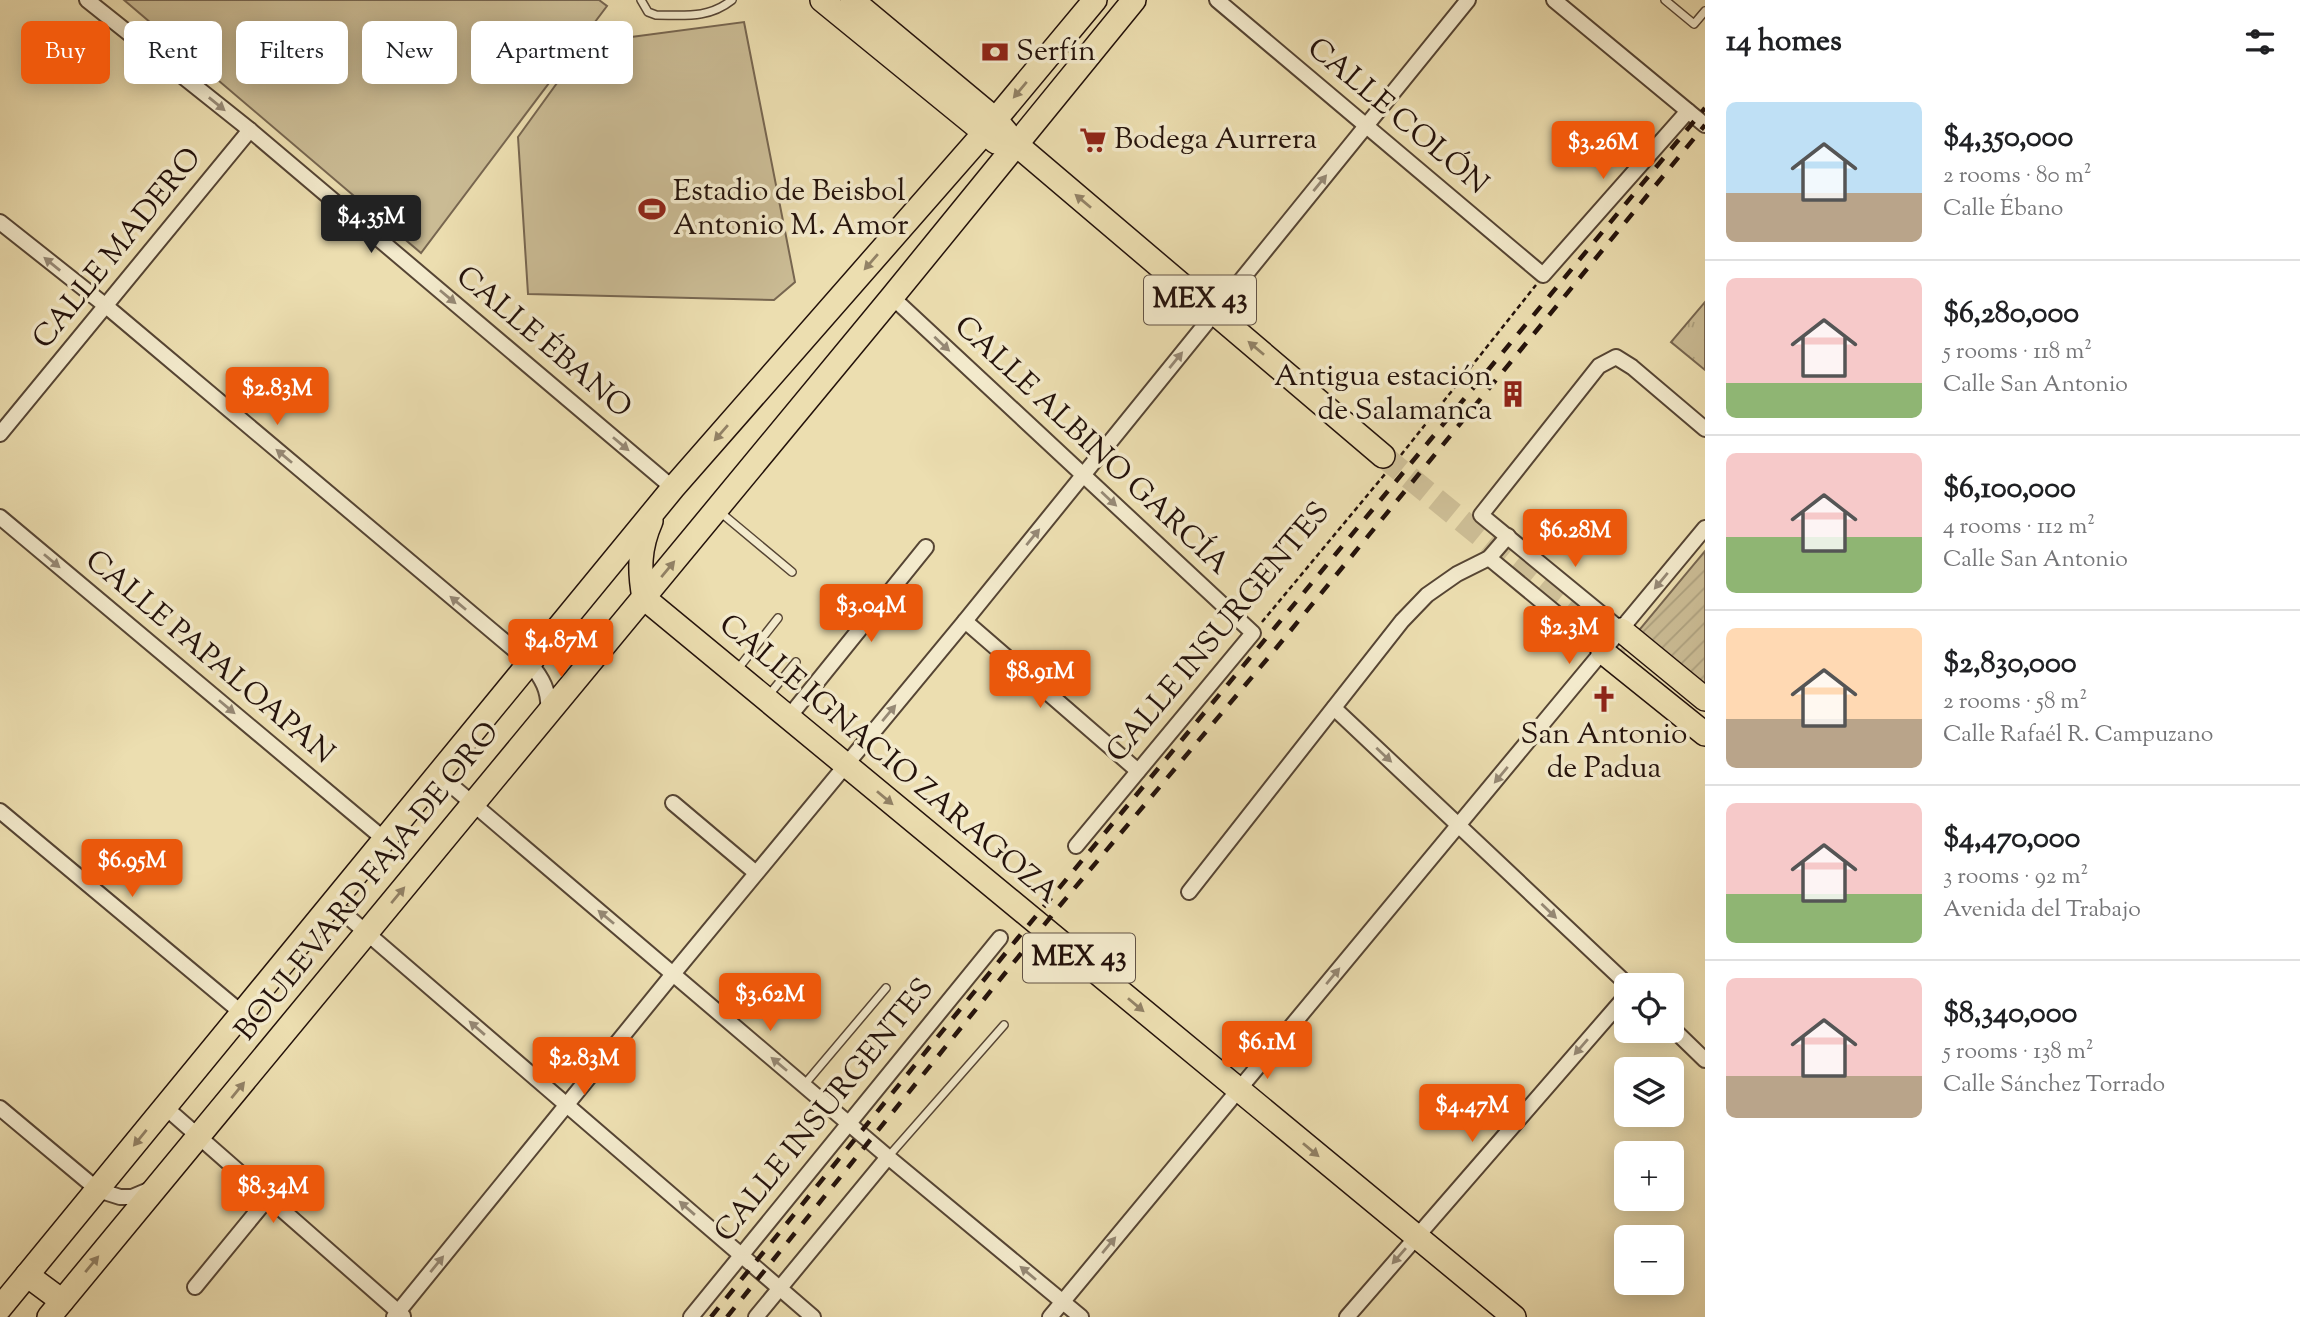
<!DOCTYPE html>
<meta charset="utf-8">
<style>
:root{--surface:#fff;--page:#f2f2f2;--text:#202124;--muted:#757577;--line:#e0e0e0;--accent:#ea580c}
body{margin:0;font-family:"Sorts Mill Goudy",serif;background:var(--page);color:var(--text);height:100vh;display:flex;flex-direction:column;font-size:26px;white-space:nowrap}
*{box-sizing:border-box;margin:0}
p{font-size:23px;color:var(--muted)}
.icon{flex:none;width:38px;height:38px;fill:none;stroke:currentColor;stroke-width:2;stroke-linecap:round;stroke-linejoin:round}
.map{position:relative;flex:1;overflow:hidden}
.sheet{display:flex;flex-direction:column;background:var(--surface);width:595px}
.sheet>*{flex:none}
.hud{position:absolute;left:21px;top:21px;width:665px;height:63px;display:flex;gap:14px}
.fabs{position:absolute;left:1614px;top:973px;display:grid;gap:14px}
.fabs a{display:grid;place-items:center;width:70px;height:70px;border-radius:10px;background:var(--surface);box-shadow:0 4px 18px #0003;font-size:35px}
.price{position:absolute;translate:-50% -60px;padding:0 16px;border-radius:7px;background:var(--accent);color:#fff;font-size:23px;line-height:46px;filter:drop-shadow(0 2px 4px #0008)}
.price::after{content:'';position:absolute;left:50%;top:42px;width:21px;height:16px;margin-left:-10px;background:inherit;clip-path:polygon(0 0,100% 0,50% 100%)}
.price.selected{background:#222;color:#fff}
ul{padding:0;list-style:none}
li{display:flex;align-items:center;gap:21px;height:175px;padding:0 21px}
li+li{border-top:2px solid var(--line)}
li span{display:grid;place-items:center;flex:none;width:196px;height:140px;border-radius:10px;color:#555}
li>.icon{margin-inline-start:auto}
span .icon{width:84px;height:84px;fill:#fffc;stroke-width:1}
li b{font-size:30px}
h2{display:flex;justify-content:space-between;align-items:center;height:84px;padding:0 21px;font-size:30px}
.tag{padding:0 24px;border-radius:10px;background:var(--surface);box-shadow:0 4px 18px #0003;font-size:24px;line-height:63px}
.tag.selected{background:var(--accent);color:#fff}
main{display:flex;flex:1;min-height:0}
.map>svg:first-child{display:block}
.grass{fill:#cabb94;stroke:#776650;stroke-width:2}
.park{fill:url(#park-tufts);stroke:#776650;stroke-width:2}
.garden{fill:url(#garden-furrows);stroke:#776650;stroke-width:2}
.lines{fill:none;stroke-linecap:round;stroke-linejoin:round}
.primary-tunnel{stroke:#cebf97;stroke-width:23;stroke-dasharray:23 11;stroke-linecap:butt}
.lane-casing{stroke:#564534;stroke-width:10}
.street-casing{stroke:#564534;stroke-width:18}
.primary-casing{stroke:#24120b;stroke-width:26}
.path{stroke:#24120b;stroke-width:2.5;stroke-dasharray:5 3.5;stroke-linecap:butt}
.lane{stroke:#f3eacc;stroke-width:7}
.street{stroke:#f3eacc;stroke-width:14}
.primary{stroke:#ecdeb0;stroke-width:23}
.rail{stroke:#24120b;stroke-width:4.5;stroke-dasharray:12 12;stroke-linecap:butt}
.oneway{fill:#928266}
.oneway2{fill:#968975}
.labels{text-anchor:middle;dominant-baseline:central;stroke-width:7;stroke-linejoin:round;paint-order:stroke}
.shield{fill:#f3eacc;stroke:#625345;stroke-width:2}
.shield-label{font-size:28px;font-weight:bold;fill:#24120b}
.poi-label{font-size:30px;fill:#24120b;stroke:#f3eacc;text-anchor:start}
.street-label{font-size:30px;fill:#24120b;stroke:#f3eacc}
</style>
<main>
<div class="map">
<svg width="1705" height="1317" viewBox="0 0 1705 1317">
<defs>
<pattern id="park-tufts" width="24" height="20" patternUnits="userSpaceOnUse" patternTransform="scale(1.75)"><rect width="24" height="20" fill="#cabb94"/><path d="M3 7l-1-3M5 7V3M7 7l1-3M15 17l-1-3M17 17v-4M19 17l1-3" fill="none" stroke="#ada07e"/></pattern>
<pattern id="garden-furrows" width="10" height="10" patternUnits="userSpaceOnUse" patternTransform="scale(1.75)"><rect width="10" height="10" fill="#cabb94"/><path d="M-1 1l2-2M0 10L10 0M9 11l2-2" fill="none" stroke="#ada07e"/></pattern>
</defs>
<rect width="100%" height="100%" fill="#ecdeb0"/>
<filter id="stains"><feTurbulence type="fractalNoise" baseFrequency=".00286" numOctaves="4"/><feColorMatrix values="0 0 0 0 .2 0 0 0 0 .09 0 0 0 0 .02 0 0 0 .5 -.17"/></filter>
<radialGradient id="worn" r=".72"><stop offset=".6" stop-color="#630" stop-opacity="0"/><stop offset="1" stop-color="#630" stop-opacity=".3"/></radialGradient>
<g class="grass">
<path d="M124 0H599L607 6 421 253Z"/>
<path d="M744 22 795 282 774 300 528 294 518 137 586 43Z"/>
</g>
<path class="park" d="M1705 302V370L1671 342Z"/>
<path class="garden" d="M1705 551V692L1635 635Z"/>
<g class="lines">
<path class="primary-tunnel" d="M1383 456 1624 653"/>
<defs>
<g id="lane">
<path d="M641 0 648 12 656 15C684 15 708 19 732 0"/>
<path d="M1665 0 1694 24 1705 11"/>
<path d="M720 512 792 572"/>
<path d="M737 670 778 618"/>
<path d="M768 696 796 662"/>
<path d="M804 1085 886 988"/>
<path d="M888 1157 1004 1025"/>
</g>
<g id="street">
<path d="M87 0 250 130 673 488"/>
<path d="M1217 0 1543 275 1688 111"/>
<path d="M1554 0 1705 125"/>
<path d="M0 222 106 306 529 662C542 678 550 691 548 712"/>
<path d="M892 297 1253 633 1076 846"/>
<path d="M0 434 250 130"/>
<path d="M0 517 384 839"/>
<path d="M1489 558 1603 652"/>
<path d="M965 621 1138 771"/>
<path d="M1621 630 1481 515 1599 366 1616 357 1632 367 1705 429"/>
<path d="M1334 708 1628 985"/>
<path d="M788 718 926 547"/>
<path d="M438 774 888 1157 1081 1317"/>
<path d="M673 803 756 873"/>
<path d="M0 811 242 1013"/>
<path d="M1189 892 1402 621 1427 595 1457 574 1489 558 1508 536"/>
<path d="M332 903 813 1317"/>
<path d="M1671 1027 1705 1060"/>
<path d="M165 1107 403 1316"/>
<path d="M0 1108 98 1190 120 1197H132L151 1189"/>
<path d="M195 1287 268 1198"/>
<path d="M394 1317 673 974 965 621 1468 0"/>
<path d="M691 1317 1000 938"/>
<path d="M756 1317 888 1157"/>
<path d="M1050 1317 1705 528"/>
<path d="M1347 1317 1626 996"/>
</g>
<g id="primary">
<path d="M822 0 996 142"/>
<path d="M852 0 995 119 1017 145 1383 456"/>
<path d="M651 521C639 548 639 570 644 598L1514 1317"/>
<path d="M1621 630 1705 699"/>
<path d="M1603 652 1705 734"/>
<path d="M27 1275 62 1301"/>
<path d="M0 1308 673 488 985 132 1095 0"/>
<path d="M49 1317 892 297 1134 0"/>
</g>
</defs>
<use href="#lane" class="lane-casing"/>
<use href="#street" class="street-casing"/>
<use href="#primary" class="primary-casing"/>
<g class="path">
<path d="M1401 455 1536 285"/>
<path d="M1262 622 1385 474"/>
</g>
<use href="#lane" class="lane"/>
<use href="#street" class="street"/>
<use href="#primary" class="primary"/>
<g class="rail">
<path d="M711 1317 1017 939 1705 108"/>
<path d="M727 1317 1057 909 1273 652 1705 125"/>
</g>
</g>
<defs><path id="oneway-solid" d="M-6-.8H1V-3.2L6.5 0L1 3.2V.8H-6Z" transform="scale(1.75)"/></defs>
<g class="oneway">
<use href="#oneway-solid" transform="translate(1020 90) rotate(130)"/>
<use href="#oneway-solid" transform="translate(1083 201) rotate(-140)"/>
<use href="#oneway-solid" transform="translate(871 262) rotate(131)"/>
<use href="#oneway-solid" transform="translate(1256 348) rotate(-140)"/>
<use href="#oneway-solid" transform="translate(721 433) rotate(131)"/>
<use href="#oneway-solid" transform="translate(668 569) rotate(-50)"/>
<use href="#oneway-solid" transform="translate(885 798) rotate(40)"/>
<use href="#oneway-solid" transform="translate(398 895) rotate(-50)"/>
<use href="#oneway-solid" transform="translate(1136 1005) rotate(40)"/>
<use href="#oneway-solid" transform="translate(238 1090) rotate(-51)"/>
<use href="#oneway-solid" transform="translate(140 1138) rotate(129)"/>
<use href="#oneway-solid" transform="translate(1311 1150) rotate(40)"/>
<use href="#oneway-solid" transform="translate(92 1264) rotate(-50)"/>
</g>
<g class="oneway2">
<use href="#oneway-solid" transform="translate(217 104) rotate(39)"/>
<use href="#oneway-solid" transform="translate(1320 183) rotate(-51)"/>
<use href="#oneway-solid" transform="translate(52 264) rotate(-141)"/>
<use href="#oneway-solid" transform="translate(448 297) rotate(40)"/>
<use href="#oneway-solid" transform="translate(942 344) rotate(43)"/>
<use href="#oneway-solid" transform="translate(1176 360) rotate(-51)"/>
<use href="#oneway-solid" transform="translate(621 444) rotate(40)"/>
<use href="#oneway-solid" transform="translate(284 456) rotate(-140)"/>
<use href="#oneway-solid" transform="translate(1109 499) rotate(43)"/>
<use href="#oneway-solid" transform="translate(1033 537) rotate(-51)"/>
<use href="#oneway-solid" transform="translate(52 561) rotate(40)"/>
<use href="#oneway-solid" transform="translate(1661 581) rotate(130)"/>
<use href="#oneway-solid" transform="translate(458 603) rotate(-140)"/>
<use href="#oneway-solid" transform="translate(227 707) rotate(40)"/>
<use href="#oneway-solid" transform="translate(889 713) rotate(-50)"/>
<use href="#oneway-solid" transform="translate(1384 755) rotate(43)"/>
<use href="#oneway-solid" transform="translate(1501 775) rotate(130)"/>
<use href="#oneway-solid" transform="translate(1549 911) rotate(44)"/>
<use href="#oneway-solid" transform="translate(606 917) rotate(-140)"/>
<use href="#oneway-solid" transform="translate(1333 976) rotate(-50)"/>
<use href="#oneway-solid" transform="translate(477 1028) rotate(-139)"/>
<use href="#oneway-solid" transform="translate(1581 1047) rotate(131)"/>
<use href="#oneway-solid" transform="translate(779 1064) rotate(-140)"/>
<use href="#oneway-solid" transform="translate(687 1208) rotate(-139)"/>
<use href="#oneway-solid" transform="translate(1109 1245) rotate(-50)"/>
<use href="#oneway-solid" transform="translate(1399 1256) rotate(131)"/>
<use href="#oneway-solid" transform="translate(437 1264) rotate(-51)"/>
<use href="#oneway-solid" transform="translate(1028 1273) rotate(-140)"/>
</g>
<defs>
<symbol id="bank-bare" viewBox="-9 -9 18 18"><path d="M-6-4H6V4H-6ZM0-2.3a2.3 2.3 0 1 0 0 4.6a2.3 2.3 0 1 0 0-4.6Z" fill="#8f2418" stroke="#f3eacc" stroke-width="2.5" paint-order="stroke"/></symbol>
<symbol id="supermarket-bare" viewBox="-9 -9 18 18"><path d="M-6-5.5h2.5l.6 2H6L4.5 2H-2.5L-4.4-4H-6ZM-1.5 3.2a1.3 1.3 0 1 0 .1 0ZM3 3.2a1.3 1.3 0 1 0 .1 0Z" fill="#8f2418" stroke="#f3eacc" stroke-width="2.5" paint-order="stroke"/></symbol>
<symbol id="stadium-bare" viewBox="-9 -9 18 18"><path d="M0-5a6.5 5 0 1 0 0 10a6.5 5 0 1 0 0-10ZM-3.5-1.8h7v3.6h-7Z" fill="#8f2418" stroke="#f3eacc" stroke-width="2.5" paint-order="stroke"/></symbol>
<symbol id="building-bare" viewBox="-9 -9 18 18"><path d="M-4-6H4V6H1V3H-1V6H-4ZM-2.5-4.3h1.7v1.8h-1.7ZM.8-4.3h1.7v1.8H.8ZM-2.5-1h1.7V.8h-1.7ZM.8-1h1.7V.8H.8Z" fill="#8f2418" stroke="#f3eacc" stroke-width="2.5" paint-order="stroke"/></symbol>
<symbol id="church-bare" viewBox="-9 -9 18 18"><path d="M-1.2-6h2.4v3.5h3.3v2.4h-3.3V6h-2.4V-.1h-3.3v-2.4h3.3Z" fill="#8f2418" stroke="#f3eacc" stroke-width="2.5" paint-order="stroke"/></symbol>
</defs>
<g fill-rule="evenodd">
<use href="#bank-bare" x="976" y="33" width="38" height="38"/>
<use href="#supermarket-bare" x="1074" y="121" width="38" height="38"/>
<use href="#stadium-bare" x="633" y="190" width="38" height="38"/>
<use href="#building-bare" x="1494" y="375" width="38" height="38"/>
<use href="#church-bare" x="1585" y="680" width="38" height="38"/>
</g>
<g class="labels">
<g class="shield">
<rect x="1144" y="275.5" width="112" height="49" rx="5"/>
<rect x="1023" y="933.5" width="112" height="49" rx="5"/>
</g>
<g class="shield-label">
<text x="1200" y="300">MEX 43</text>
<text x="1079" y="958">MEX 43</text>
</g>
<g class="poi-label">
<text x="1016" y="52">Serfín</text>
<text x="1114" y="140">Bodega Aurrera</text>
<text x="673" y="192">Estadio de Beisbol<tspan x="673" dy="34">Antonio M. Amor</tspan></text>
<text x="1492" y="377" text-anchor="end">Antigua estación<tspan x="1492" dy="34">de Salamanca</tspan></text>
<text x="1604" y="735" text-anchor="middle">San Antonio<tspan x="1604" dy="34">de Padua</tspan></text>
</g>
<g class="street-label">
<text transform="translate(1397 117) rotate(40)">CALLE COLÓN</text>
<text transform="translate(118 249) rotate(-51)">CALLE MADERO</text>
<text transform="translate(543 343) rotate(40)">CALLE ÉBANO</text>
<text transform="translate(1091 446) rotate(43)">CALLE ALBINO GARCÍA</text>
<text transform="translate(1219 633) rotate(-50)">CALLE INSURGENTES</text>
<text transform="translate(209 658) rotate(40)">CALLE PAPALOAPAN</text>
<text transform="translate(888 760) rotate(40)">CALLE IGNACIO ZARAGOZA</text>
<text transform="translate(368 882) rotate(-51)">BOULEVARD FAJA DE ORO</text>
<text transform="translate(825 1111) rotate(-51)">CALLE INSURGENTES</text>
</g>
</g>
<rect width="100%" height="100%" filter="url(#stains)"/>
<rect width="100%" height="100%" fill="url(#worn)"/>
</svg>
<div class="fabs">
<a><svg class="icon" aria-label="locate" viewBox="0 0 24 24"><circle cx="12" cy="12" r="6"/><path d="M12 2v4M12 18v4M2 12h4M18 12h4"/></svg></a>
<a><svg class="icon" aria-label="layers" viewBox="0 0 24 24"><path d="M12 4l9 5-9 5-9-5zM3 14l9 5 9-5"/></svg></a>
<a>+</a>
<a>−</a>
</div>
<b class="price" style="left:1603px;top:181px">$3.26M</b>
<b class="price selected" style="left:371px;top:255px">$4.35M</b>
<b class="price" style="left:277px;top:427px">$2.83M</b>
<b class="price" style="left:1575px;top:569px">$6.28M</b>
<b class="price" style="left:871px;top:644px">$3.04M</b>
<b class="price" style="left:1569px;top:666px">$2.3M</b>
<b class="price" style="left:561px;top:679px">$4.87M</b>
<b class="price" style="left:1040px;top:710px">$8.91M</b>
<b class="price" style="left:132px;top:899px">$6.95M</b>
<b class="price" style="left:770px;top:1033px">$3.62M</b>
<b class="price" style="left:1267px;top:1081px">$6.1M</b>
<b class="price" style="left:584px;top:1097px">$2.83M</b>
<b class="price" style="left:1472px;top:1144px">$4.47M</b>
<b class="price" style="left:273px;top:1225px">$8.34M</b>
<div class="hud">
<a class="tag selected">Buy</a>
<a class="tag">Rent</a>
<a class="tag">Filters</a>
<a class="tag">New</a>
<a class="tag">Apartment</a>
</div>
</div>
<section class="sheet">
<h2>14 homes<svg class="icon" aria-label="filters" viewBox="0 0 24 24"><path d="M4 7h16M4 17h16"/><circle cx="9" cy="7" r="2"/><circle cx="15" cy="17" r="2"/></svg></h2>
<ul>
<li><span style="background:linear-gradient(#bfe0f5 65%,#b9a48a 0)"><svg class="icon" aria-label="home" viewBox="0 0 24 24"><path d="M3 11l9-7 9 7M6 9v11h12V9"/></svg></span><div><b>$4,350,000</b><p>2 rooms · 80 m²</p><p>Calle Ébano</p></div></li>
<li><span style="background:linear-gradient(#f6c9c9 75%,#8fb573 0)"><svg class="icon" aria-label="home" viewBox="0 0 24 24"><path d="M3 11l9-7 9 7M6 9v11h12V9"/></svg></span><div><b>$6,280,000</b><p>5 rooms · 118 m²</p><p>Calle San Antonio</p></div></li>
<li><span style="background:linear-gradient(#f6c9c9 60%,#8fb573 0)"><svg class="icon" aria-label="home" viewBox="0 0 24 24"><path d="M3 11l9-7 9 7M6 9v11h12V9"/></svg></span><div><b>$6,100,000</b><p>4 rooms · 112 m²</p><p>Calle San Antonio</p></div></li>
<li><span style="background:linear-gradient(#ffd9b3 65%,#b9a48a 0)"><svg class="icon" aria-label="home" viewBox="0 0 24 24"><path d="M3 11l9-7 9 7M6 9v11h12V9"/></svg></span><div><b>$2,830,000</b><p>2 rooms · 58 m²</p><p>Calle Rafaél R. Campuzano</p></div></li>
<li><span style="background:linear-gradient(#f6c9c9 65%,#8fb573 0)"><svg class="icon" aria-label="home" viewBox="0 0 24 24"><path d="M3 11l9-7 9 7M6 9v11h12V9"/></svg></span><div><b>$4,470,000</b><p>3 rooms · 92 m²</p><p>Avenida del Trabajo</p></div></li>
<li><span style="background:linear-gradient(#f6c9c9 70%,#b9a48a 0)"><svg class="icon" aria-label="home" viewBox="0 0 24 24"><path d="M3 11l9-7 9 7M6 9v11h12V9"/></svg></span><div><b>$8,340,000</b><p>5 rooms · 138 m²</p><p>Calle Sánchez Torrado</p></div></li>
</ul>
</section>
</main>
